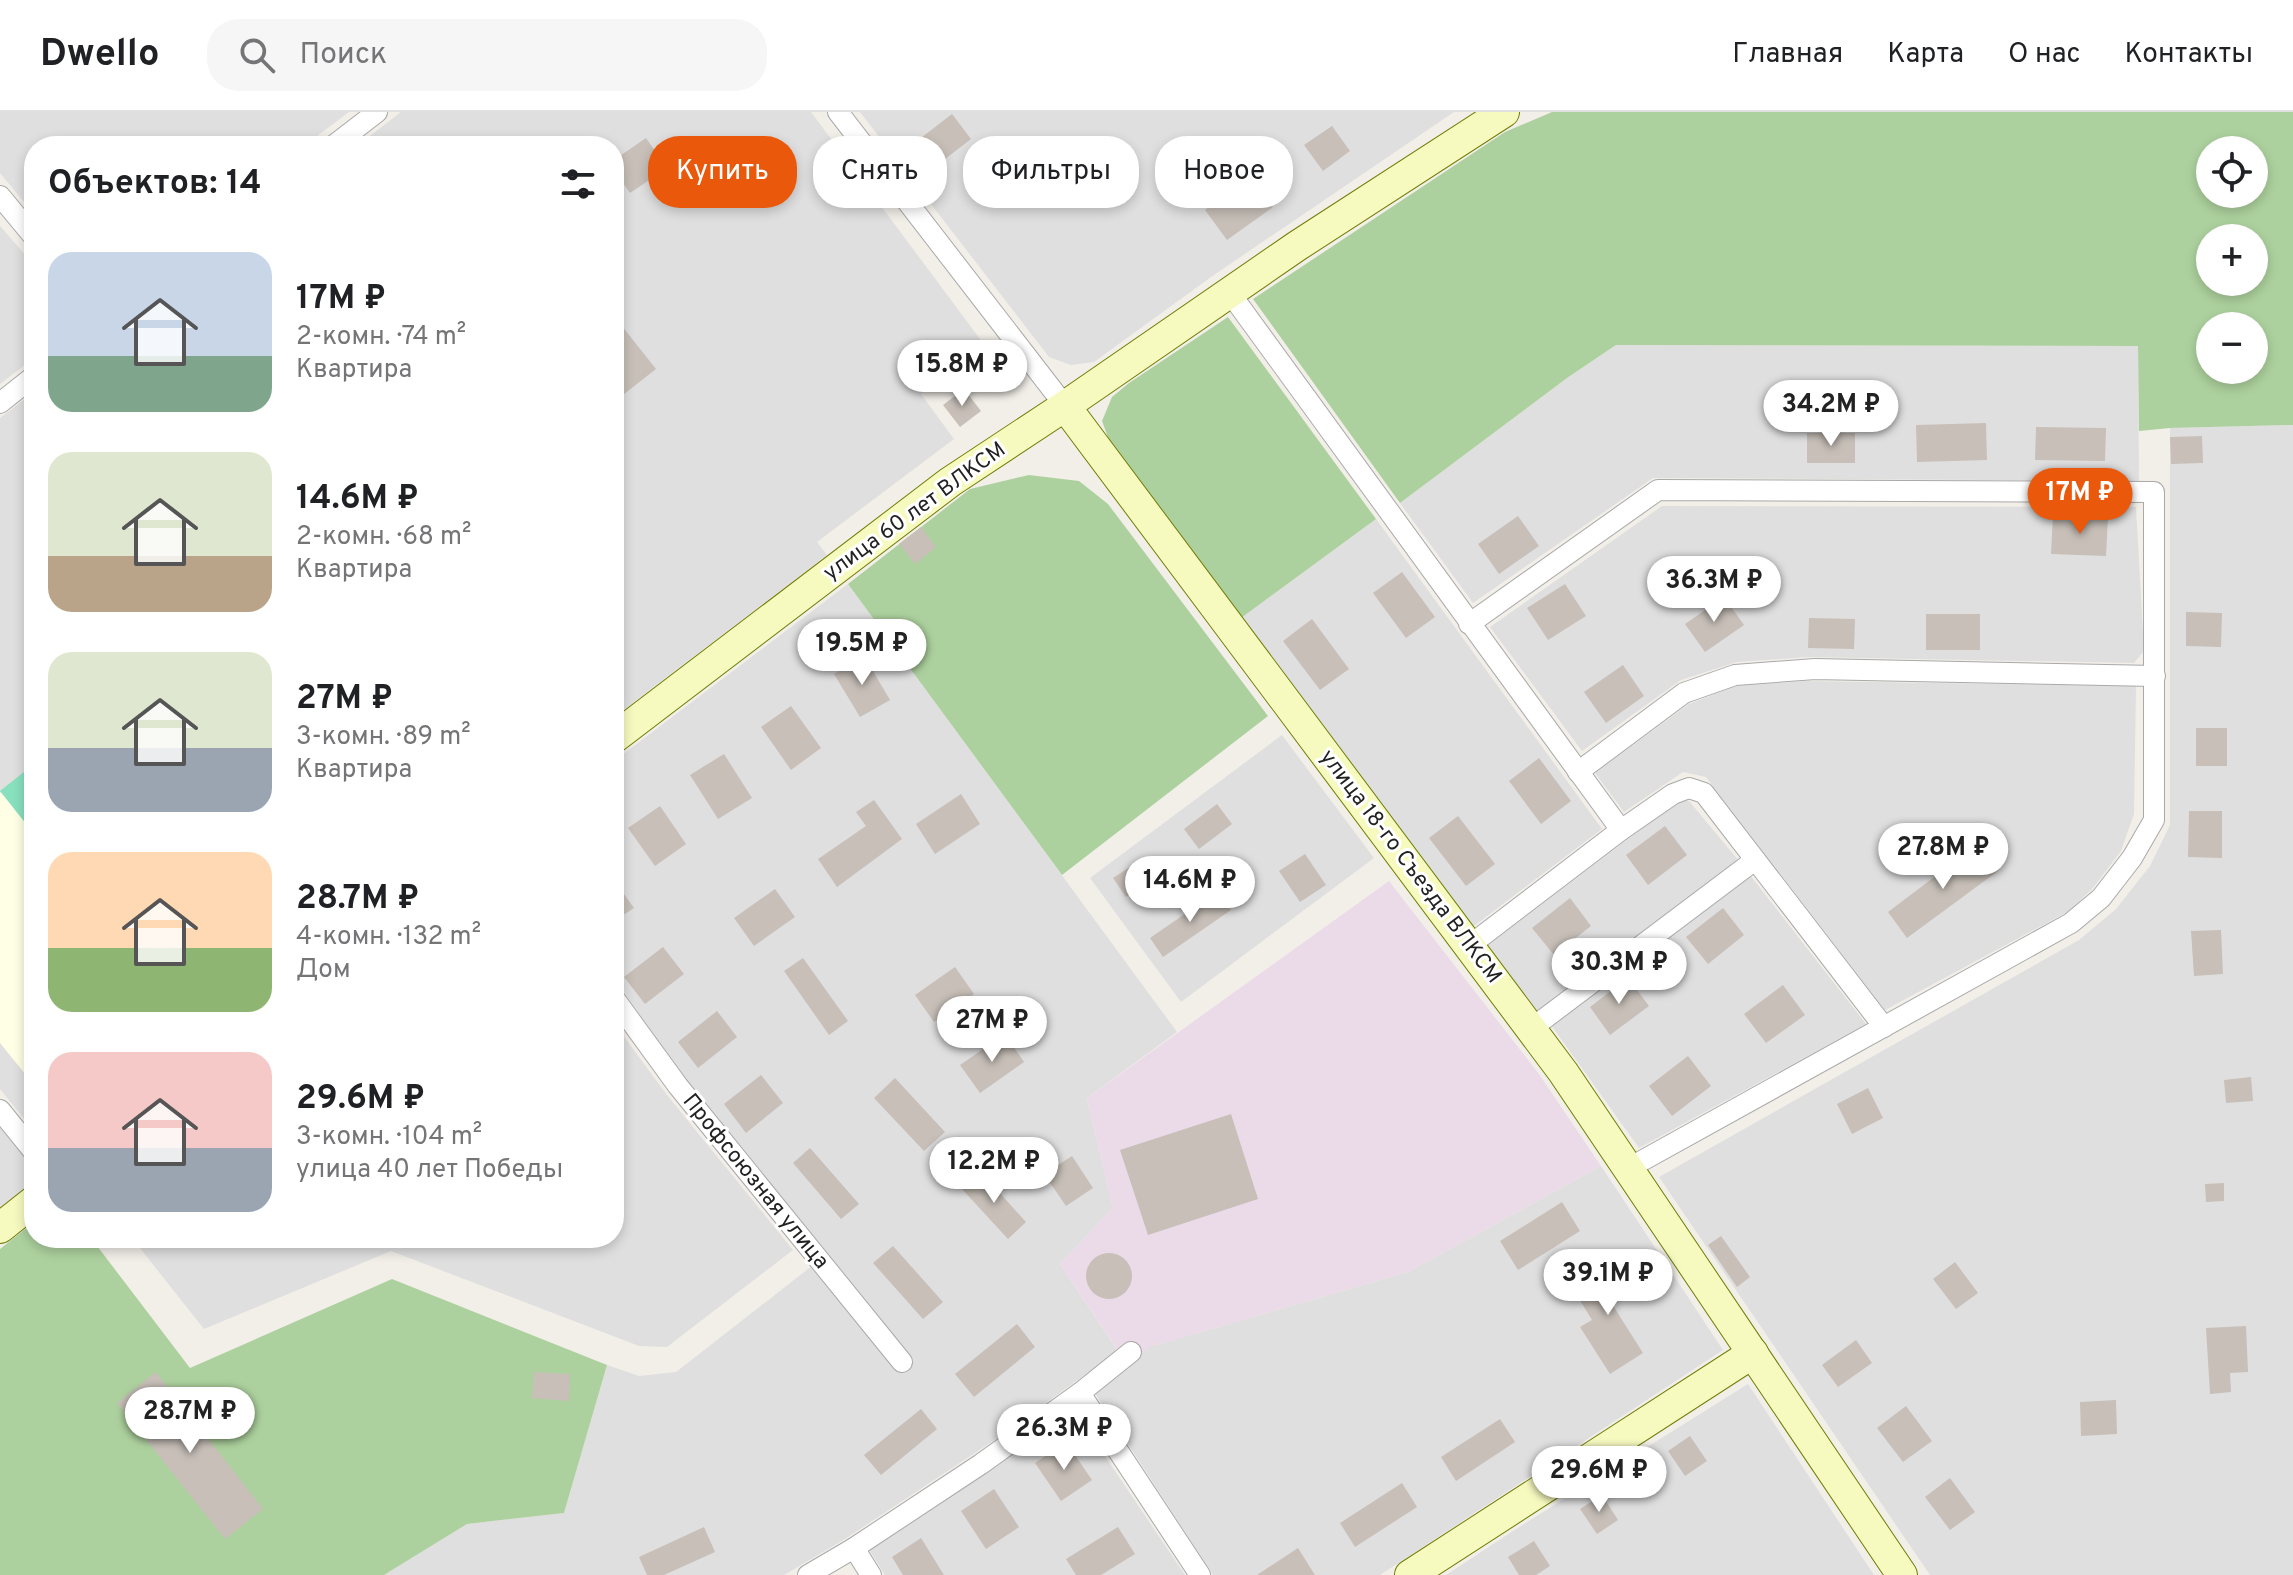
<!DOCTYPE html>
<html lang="ru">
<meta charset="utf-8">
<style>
:root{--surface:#fff;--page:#f6f6f6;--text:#202124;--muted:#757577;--line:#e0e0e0;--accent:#ea580c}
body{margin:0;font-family:Overpass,sans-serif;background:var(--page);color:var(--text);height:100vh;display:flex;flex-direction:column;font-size:30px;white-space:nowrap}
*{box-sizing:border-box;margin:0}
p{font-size:26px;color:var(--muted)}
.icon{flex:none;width:44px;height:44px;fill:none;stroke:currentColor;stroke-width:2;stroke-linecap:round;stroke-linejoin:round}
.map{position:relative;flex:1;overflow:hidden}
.panel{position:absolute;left:24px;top:24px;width:600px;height:1112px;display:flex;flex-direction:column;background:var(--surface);border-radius:32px;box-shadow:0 4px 12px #0003}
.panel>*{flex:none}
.top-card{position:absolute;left:648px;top:24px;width:760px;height:72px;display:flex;gap:16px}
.fabs{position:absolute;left:2196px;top:24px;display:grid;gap:16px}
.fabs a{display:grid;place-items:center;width:72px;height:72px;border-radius:50%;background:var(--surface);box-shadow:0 4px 12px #0003;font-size:40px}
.price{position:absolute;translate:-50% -68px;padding:0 18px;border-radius:28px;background:#fff;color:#222;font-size:26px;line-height:52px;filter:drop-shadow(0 2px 4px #0008)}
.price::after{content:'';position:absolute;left:50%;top:48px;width:24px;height:18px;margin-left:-12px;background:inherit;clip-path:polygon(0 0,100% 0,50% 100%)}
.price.selected{background:var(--accent);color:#fff}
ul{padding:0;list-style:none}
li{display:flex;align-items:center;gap:24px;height:200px;padding:0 24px}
li span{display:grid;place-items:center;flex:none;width:224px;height:160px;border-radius:24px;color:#555}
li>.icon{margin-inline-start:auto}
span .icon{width:96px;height:96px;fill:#fffc;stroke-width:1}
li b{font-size:34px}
h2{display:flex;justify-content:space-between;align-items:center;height:96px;padding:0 24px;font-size:34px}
.pill{padding:0 28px;border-radius:32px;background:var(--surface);box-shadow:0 4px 12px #0003;font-size:28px;line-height:72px}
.pill.selected{background:var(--accent);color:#fff}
header{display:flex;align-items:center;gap:48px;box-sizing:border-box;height:112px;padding:0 40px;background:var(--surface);border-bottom:2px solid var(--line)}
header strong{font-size:38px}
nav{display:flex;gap:44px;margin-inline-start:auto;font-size:28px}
.search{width:560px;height:72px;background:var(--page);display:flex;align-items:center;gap:20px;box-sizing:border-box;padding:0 28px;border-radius:32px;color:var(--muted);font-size:30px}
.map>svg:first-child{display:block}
.residential{fill:#e0dfdf}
.industrial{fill:#ebdbe8}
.education{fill:#ffffe5}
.forest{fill:#add19e;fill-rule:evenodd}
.pitch{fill:#88e0be}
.building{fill:#c7bfb8}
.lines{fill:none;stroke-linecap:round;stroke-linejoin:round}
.street-casing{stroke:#a9a9a9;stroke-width:22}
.secondary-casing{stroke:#707d05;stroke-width:32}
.street{stroke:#fff;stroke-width:20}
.secondary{stroke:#f7fabf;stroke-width:30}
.labels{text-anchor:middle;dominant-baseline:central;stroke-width:6;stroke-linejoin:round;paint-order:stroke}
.street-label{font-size:22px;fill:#222;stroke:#fff}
</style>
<header>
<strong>Dwello</strong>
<div class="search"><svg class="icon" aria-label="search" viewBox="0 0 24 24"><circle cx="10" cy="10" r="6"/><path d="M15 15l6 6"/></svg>Поиск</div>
<nav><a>Главная</a><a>Карта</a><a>О нас</a><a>Контакты</a></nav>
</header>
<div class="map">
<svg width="2293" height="1463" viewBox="0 0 2293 1463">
<rect width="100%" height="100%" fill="#f2efe9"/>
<g class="residential">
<path d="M0 0H349L304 34H34V102L0 61Z"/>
<path d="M401 0H811L986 235 921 282 954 327 817 430 827 443 614 605V34H357Z"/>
<path d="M860 0H1454L1211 165 1094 250 1071 253 1049 245Z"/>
<path d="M0 114 34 153V246L0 272Z"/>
<path d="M1616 233 2138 234 2139 369 1653 366 1473 491 1400 391 1567 266Z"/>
<path d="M34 280V1019L0 977V306Z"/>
<path d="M2293 313V1463H1930L1659 1065 2079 828 2116 797 2150 754 2170 713V316Z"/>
<path d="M1662 394 2136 395 2144 539 2134 551 1809 545 1737 550 1681 568 1582 639 1490 515Z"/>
<path d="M1376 407 1602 717 1470 817 1237 509Z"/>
<path d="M848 472 1177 920 1087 986 1113 1096 1060 1152 1118 1239 990 1331 845 1427 784 1463H384L467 1412 564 1401 607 1253 639 1264 676 1260 808 1157 829 1143 684 965 614 866V649Z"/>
<path d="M1807 569 2136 574 2134 702 2121 739 2093 776 2069 799 1885 898 1706 665 1683 660 1624 700 1595 661 1689 592 1735 574Z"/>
<path d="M1282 623 1374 746 1181 890 1090 766Z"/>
<path d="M1678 689H1689L1739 749 1537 900 1487 834Z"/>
<path d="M1750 763 1866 912 1639 1036 1551 913Z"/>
<path d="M614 911 667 983 793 1138 667 1235 639 1234 391 1139 204 1217 132 1126H614Z"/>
<path d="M0 1015 34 1055V1074L0 1101Z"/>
<path d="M1601 1054 1723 1238 1380 1463H1213L1093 1278 1149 1235 1408 1160Z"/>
<path d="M1748 1272 1874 1463H1446L1513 1419Z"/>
<path d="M1074 1298 1185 1463H885L869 1438 985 1362Z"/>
</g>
<path class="industrial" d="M1389 769 1539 962 1601 1054 1408 1160 1150 1235 1127 1252 1060 1152 1113 1096 1087 986Z"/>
<path class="education" d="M34 654V973L0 931V681Z"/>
<g class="forest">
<path d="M1552 0H2293V313L2170 316 2139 319 2138 234 1616 233 1567 266 1400 391 1253 187 1505 20ZM2254 38V82H2210V38ZM2254 126V170H2210V126ZM2210 214H2254V258H2210Z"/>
<path d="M1228 205 1376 407 1237 509 1113 339 1102 309 1112 285 1129 271Z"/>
<path d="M1029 363 1079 369 1108 392 1268 604 1062 763 848 472 970 377Z"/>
<path d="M34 1110V1126H91L190 1256 392 1167 607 1253 564 1401 467 1412 384 1463H0V1137Z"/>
</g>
<path class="pitch" d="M34 652V722L0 679Z"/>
<g class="building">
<path d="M952 2 971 27 936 54 917 29Z"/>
<path d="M1332 14 1350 39 1323 59 1304 33Z"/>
<path d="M646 26 667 56 630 81 614 58V48Z"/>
<path d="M1036 30 1051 53 1019 76 1003 54Z"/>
<path d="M1250 64 1273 95 1227 128 1205 98Z"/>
<path d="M614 204 656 257 614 290Z"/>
<path d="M964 277 981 299 960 315 943 293Z"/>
<path d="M1986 311 1987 348 1917 350 1916 313Z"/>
<path d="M2036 315 2106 316 2105 349 2035 348Z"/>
<rect x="1807" y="321" width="48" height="30"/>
<path d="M2202 324 2203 351 2171 352 2170 325Z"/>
<path d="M2053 403 2108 405 2106 444 2051 442Z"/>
<path d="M1518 404 1539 434 1499 462 1478 432Z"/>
<path d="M921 415 936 435 915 452 899 432Z"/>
<path d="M1402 460 1435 505 1406 526 1373 481Z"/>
<path d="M1565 472 1586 504 1548 528 1527 496Z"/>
<path d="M1724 485 1744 513 1705 540 1685 512Z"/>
<path d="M2186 500 2222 501 2221 535 2186 534Z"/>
<rect x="1926" y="502" width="54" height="36"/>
<path d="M1809 506 1855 507 1854 537 1808 536Z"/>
<path d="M1312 507 1349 557 1320 578 1283 529Z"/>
<path d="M864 544 890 588 860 605 834 562Z"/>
<path d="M1623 553 1644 584 1606 611 1584 580Z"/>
<path d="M791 594 821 636 791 658 761 615Z"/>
<rect x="2196" y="616" width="31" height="38"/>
<path d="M724 642 752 686 718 707 690 663Z"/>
<path d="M1539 646 1571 689 1541 712 1509 669Z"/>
<path d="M961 682 980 712 935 742 916 712Z"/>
<path d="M874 688 902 727 837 775 818 747 866 714 856 700Z"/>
<path d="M1217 692 1232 712 1199 737 1184 717Z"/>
<path d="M660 694 686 732 655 754 628 716Z"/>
<path d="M2189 699H2222V746L2188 745Z"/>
<path d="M1458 704 1495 752 1466 774 1429 726Z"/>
<path d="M1665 714 1687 743 1648 773 1626 743Z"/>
<path d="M1978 732 1998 759 1907 826 1888 800Z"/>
<path d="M1305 742 1326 773 1300 790 1279 759Z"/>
<path d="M1145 745 1157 765 1126 785 1113 766Z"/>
<path d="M614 768 634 796 614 809Z"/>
<path d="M775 777 795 805 754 834 734 806Z"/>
<path d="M1218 779 1231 798 1163 845 1150 826Z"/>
<path d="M1570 786 1591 814 1554 843 1532 816Z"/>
<path d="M1723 796 1744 823 1708 852 1686 825Z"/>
<path d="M2221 818 2223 862 2194 864 2191 819Z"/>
<path d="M663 835 684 862 645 892 624 865Z"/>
<path d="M803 846 848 909 829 923 784 859Z"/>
<path d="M955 855 974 882 934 910 915 883Z"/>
<path d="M1628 866 1649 894 1610 923 1590 895Z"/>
<path d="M1783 873 1805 903 1766 931 1744 902Z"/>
<path d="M717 899 737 925 698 956 678 930Z"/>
<path d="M1005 922 1024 950 980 981 960 953Z"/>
<path d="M1688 944 1711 974 1672 1004 1649 974Z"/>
<path d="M761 963 783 991 746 1021 724 992Z"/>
<path d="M2251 965 2253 989 2226 991 2224 968Z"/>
<path d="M895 966 945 1020 924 1039 874 986Z"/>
<path d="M1868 976 1883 1006 1852 1022 1837 992Z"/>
<path d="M1231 1002 1258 1087 1148 1123 1120 1038Z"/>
<path d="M810 1036 859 1092 841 1107 793 1051Z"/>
<path d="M1072 1044 1093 1076 1066 1094 1044 1062Z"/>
<path d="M980 1059 1026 1110 1008 1127 961 1076Z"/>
<path d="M2224 1071V1089L2206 1090 2205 1072Z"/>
<path d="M1562 1090 1580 1119 1518 1158 1500 1129Z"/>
<path d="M1721 1124 1750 1165 1737 1175 1708 1133Z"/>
<path d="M893 1134 943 1190 923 1207 873 1151Z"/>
<circle cx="1109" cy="1164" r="23"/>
<path d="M1626 1144 1636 1162 1605 1181 1643 1241 1610 1262 1580 1215 1592 1208 1573 1177Z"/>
<path d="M1955 1150 1978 1181 1956 1197 1933 1167Z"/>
<path d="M1017 1212 1035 1235 974 1285 955 1262Z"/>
<path d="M2246 1214 2248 1260 2230 1261 2231 1280 2210 1282 2206 1216Z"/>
<path d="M1856 1228 1872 1251 1838 1275 1822 1253Z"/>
<path d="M156 1260 263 1397 225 1427 117 1291Z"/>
<path d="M534 1260 570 1262 569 1289 532 1286Z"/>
<path d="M2116 1288 2117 1322 2081 1324 2080 1290Z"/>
<path d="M1906 1294 1932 1329 1903 1350 1877 1316Z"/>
<path d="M921 1297 937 1317 881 1363 864 1343Z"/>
<path d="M1500 1307 1515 1330 1456 1369 1441 1345Z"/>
<path d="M1690 1324 1707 1349 1685 1364 1668 1339Z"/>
<path d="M1066 1330 1092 1368 1061 1389 1035 1351Z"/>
<path d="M1950 1366 1975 1400 1950 1418 1925 1385Z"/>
<path d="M1402 1371 1417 1395 1355 1435 1340 1411Z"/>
<path d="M994 1377 1019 1415 986 1437 961 1399Z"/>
<path d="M1602 1383 1618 1408 1597 1422 1580 1397Z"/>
<path d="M704 1415 715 1440 664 1463H647L639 1445Z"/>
<path d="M1118 1415 1135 1442 1101 1463H1076L1066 1447Z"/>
<path d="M921 1426 944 1463H903L892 1445Z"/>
<path d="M1534 1429 1550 1454 1536 1463H1519L1508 1445Z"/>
<path d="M1298 1436 1315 1463H1257Z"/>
</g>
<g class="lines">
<defs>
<g id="street">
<path d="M838 0 1065 294"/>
<path d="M333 34 377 0"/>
<path d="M0 84 34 125"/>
<path d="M1230 181 1621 718 1469 834"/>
<path d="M0 291 34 264"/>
<path d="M1469 512 1658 378 2154 380V708L2132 746 2101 786 2071 811 1629 1056"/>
<path d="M1578 660 1684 581 1735 563 1815 557 2155 564"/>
<path d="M1621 718 1673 682 1689 676 1704 681 1884 915"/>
<path d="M614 886 678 974 902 1250"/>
<path d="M1532 916 1755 748"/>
<path d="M0 998 34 1040"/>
<path d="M1080 1281 1131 1240"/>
<path d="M854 1436 981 1352 1080 1281 1200 1463"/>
<path d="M808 1463 854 1436 871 1463"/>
</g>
<g id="secondary">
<path d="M1065 294 1563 960 1902 1463"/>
<path d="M614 626 950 370 1065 294 1297 134 1504 0"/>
<path d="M0 1116 34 1089"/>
<path d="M1410 1463 1753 1241"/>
</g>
</defs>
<use href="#street" class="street-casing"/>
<use href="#secondary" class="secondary-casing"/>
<use href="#street" class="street"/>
<use href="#secondary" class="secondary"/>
</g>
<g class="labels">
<g class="street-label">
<text transform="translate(915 400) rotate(-36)">улица 60 лет ВЛКСМ</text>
<text transform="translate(1410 755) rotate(53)">улица 18-го Съезда ВЛКСМ</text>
<text transform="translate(755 1070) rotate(51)">Профсоюзная улица</text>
</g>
</g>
</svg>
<div class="fabs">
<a><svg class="icon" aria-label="locate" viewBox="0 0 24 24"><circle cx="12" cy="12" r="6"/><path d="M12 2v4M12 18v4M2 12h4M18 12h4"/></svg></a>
<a>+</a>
<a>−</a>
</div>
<b class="price" style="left:962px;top:296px">15.8M ₽</b>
<b class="price" style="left:1831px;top:336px">34.2M ₽</b>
<b class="price selected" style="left:2080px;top:424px">17M ₽</b>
<b class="price" style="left:1714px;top:512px">36.3M ₽</b>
<b class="price" style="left:862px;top:575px">19.5M ₽</b>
<b class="price" style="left:1943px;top:779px">27.8M ₽</b>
<b class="price" style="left:1190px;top:812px">14.6M ₽</b>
<b class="price" style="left:1619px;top:894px">30.3M ₽</b>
<b class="price" style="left:992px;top:952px">27M ₽</b>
<b class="price" style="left:994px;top:1093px">12.2M ₽</b>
<b class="price" style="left:1608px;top:1205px">39.1M ₽</b>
<b class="price" style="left:190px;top:1343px">28.7M ₽</b>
<b class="price" style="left:1064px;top:1360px">26.3M ₽</b>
<b class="price" style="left:1599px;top:1402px">29.6M ₽</b>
<div class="top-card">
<a class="pill selected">Купить</a>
<a class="pill">Снять</a>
<a class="pill">Фильтры</a>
<a class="pill">Новое</a>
</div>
<section class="panel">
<h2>Объектов: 14<svg class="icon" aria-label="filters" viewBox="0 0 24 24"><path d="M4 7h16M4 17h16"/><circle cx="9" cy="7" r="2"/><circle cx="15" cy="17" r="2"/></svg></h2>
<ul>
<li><span style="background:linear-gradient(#c9d6e8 65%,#7fa58c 0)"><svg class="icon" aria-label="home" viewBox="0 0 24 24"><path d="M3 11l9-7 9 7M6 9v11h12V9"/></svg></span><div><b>17M ₽</b><p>2-комн. · 74 m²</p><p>Квартира</p></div></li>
<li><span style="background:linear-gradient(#dfe7d0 65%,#b9a48a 0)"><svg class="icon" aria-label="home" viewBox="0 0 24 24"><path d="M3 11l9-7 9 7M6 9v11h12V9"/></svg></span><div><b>14.6M ₽</b><p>2-комн. · 68 m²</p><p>Квартира</p></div></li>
<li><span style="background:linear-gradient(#dfe7d0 60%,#9aa5b1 0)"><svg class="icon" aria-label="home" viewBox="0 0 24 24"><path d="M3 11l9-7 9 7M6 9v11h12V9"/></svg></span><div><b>27M ₽</b><p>3-комн. · 89 m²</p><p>Квартира</p></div></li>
<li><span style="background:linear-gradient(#ffd9b3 60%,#8fb573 0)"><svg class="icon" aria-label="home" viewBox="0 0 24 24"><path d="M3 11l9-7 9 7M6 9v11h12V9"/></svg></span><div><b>28.7M ₽</b><p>4-комн. · 132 m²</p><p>Дом</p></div></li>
<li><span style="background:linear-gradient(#f6c9c9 60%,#9aa5b1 0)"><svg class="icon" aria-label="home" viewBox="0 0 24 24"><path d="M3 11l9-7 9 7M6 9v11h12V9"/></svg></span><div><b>29.6M ₽</b><p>3-комн. · 104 m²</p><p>улица 40 лет Победы</p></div></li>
</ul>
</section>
</div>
